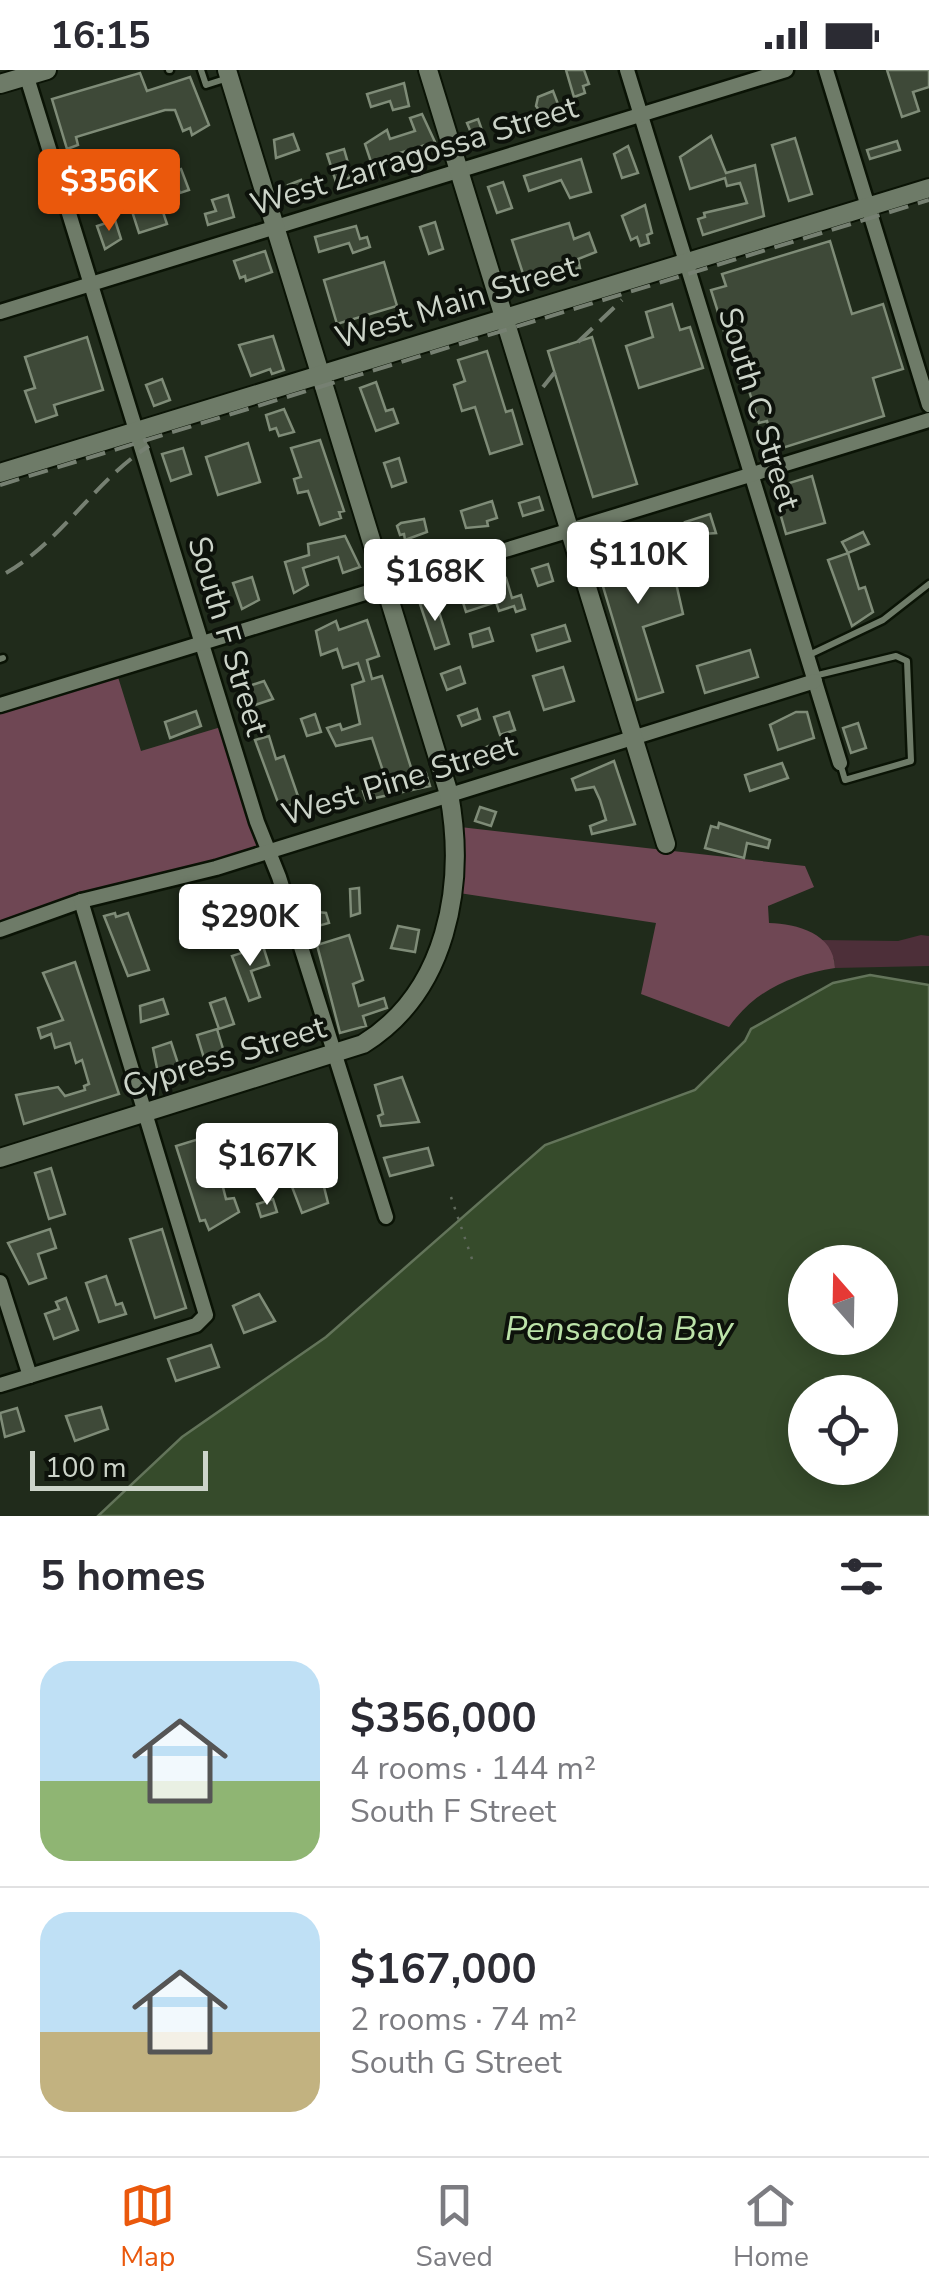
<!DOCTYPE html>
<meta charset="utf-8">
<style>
:root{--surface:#fff;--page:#f7f7f7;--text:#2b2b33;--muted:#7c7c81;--line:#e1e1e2;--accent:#ea580c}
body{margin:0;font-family:"Nunito Sans",sans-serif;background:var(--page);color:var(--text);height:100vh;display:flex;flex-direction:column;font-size:38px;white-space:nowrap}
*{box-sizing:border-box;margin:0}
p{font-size:32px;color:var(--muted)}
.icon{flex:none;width:55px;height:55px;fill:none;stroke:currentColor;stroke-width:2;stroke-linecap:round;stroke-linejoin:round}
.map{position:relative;height:1446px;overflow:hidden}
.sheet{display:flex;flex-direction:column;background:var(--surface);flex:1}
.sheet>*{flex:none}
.needle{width:65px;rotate:340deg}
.controls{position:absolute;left:788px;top:1175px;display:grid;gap:20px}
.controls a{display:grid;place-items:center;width:110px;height:110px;border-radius:50%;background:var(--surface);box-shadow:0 5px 25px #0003;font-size:50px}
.scale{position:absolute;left:30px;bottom:25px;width:178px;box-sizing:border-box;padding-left:10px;border:5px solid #ccd4c9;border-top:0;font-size:28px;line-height:35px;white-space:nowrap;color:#ccd4c9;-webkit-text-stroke:8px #0d120b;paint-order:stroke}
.price{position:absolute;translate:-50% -85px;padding:0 22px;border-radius:10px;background:#fff;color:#222;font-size:32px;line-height:65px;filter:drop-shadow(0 2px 5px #0008)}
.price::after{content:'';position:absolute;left:50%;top:60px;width:30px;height:22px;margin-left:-15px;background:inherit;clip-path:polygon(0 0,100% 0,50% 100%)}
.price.on{background:var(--accent);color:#fff}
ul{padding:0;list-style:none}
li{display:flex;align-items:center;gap:30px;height:250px;padding:0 40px}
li+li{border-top:2px solid var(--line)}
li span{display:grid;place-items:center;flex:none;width:280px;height:200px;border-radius:30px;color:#555}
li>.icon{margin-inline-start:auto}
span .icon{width:120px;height:120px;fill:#fffc;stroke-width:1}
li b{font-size:42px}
h2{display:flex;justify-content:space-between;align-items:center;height:120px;padding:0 40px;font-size:42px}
.status{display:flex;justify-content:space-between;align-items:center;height:70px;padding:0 50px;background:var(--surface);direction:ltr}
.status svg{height:28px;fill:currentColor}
.tab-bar{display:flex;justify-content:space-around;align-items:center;height:140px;border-top:2px solid var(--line);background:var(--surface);font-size:28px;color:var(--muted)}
.tab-bar a{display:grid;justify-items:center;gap:5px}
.tab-bar .on{color:var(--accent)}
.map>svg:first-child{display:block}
.green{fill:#4d2f39}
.forest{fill:#6f4754}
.water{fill:#364b2b;stroke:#63745a;stroke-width:2.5;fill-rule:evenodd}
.building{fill:#3e4938;stroke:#7f8c78;stroke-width:2.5}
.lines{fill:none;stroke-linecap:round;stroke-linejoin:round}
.service-casing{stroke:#0a1305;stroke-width:11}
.minor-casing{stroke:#0a1305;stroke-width:19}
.tertiary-casing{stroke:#0a1305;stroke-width:22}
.secondary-casing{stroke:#0a1305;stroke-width:22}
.path{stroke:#616b5d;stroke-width:2.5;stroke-dasharray:2.5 8;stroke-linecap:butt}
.service{stroke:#6e7b68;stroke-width:6}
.minor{stroke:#6e7b68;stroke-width:14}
.tertiary{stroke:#6e7b68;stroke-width:18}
.secondary{stroke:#6e7b68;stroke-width:18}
.rail{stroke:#768072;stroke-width:4;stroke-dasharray:20 10;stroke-linecap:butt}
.labels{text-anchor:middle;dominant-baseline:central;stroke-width:8;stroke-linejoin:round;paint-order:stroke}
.street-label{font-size:32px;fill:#ccd4c9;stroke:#0d120b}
.water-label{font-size:35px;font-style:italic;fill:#bce3a9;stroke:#0d120b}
</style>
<div class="status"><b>16:15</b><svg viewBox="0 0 49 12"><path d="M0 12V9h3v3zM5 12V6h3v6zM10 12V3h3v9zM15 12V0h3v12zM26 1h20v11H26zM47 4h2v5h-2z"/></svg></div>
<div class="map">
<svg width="929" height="1446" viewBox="0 0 929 1446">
<rect width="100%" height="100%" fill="#202b1b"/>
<path class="green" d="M921 865 929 866V896L835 898 834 889 821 870 898 871Z"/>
<g class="forest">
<path d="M118 607 141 681 221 657 259 775 213 791 74 826 0 853V642Z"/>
<path d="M460 757 805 796 814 817 768 836 769 853C797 854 834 863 835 898 791 905 755 920 729 957L641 924 656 853 459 823Z"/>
</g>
<path class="water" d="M870 905 929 915V1446H98L182 1367 326 1267 545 1075 695 1020 745 971 751 959 833 913ZM880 1192V1268H805V1192ZM880 1322V1398H805V1322Z"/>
<g class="building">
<path d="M566 0H584L589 14 583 16 585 23 574 27Z"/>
<path d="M887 0H929V17L913 22 919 41 902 47Z"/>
<path d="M140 3 147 21 190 7 209 55 192 65 190 58 183 61 175 40H165L76 67 78 75 67 79 52 29Z"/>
<path d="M404 13 409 36 393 40 390 31 371 37 367 24Z"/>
<path d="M553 21 561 42 547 51 536 36 538 27Z"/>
<path d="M422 44 435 72 371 92 365 74 387 60 390 69 415 61 410 48Z"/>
<path d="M478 49 484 66 474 70 467 53Z"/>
<path d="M293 64 299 80 276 88 274 70Z"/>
<path d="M711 66 726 103 755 95 764 146 703 165 698 149 705 147 704 143 747 133 740 113 727 116 725 108 690 119 680 87Z"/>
<path d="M795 68 812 124 789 131 772 75Z"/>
<path d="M897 71 900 80 870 89 867 80Z"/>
<path d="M628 76 638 103 622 108 614 84Z"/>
<path d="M344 79 352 107 336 112 327 84Z"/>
<path d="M581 89 591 122 570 128 561 110 529 121 524 106Z"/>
<path d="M141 98 153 135 160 133 167 154 139 163 130 135 138 133 132 100Z"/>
<path d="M181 99 189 120 180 123 176 112 168 115 165 104Z"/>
<path d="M301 110 302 114 312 111 317 124 293 132 288 115Z"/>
<path d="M99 111 106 132 89 137 82 117Z"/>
<path d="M503 112 512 138 497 143 488 117Z"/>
<path d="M228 125 234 147 208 155 205 144 216 141 212 130Z"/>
<path d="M645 135 652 163 647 165 649 173 640 176 637 167 631 170 622 146Z"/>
<path d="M115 150 121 169 105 179 97 156Z"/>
<path d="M435 152 443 179 429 184 420 157Z"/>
<path d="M569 153 574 169 589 163 596 182 578 189 580 198 526 213 512 170Z"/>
<path d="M356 156 360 169 367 167 370 177 353 183 349 173 319 182 315 167Z"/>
<path d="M830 171 852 244 883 234 903 299 873 308 884 346 776 380 767 351 759 353 734 272 728 274 711 220 726 216 722 204Z"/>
<path d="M265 181 272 202 246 211 245 206 240 208 234 191Z"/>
<path d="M384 192 397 236 337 254 324 210Z"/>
<path d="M672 234 680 260 690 257 703 298 639 318 626 276 653 267 646 242Z"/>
<path d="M273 266 284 300 272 304 270 299 251 306 239 275Z"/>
<path d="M87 267 103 320 54 335 57 345 36 352 25 321 35 318 25 287Z"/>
<path d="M592 267 637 414 593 427 548 281Z"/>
<path d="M487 281 506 342 512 340 522 374 490 384 475 337 462 341 454 315 465 311 458 290Z"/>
<path d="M162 309 170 330 154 336 146 315Z"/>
<path d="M376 312 386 341 393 339 398 353 376 361 360 318Z"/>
<path d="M284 339 294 362 279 366 276 358 270 360 266 345Z"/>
<path d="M320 370 344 441 339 442 341 448 320 455 308 421 298 423 294 409 301 407 291 378Z"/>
<path d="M248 373 260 412 218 425 206 387Z"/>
<path d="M183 378 191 404 171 411 162 384Z"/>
<path d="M399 388 406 412 392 417 384 393Z"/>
<path d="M812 406 825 453 786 464 773 418Z"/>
<path d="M539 427 543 440 523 446 519 433Z"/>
<path d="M492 431 497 448 487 451 488 456 466 458 461 441Z"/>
<path d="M710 444 716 463 689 465 685 452Z"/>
<path d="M424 449 427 462 405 470 404 464 400 465 397 456 401 453Z"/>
<path d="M863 462 869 474 848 483 842 472Z"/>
<path d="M345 466 360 497 343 503 338 487 303 498 308 515 294 523 285 492 309 485 308 474Z"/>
<path d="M631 471 637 492 669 482 683 544 643 557 663 622 637 630 593 483Z"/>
<path d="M848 483 859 519 865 517 873 542 852 556 828 490Z"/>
<path d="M548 494 553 511 538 516 532 499Z"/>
<path d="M252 507 259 530 242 539 233 513Z"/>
<path d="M506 508 512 528 521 525 525 539 516 542 514 536 499 541 496 532 466 542 460 523Z"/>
<path d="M435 529 449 574 435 579 420 534Z"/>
<path d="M367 550 379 586 367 590 372 609 382 606 414 707 426 703 430 716 366 730 363 721 387 713 372 668 336 676 327 658 340 654 342 660 360 654 352 615 364 611 358 593 343 598 337 579 321 585 316 561 336 551 339 560Z"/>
<path d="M565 555 570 571 537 581 532 565Z"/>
<path d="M489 558 493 571 473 577 470 564Z"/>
<path d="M750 580 758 607 705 623 697 596Z"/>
<path d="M460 597 465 613 447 620 441 604Z"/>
<path d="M563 597 574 631 544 640 533 606Z"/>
<path d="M264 611 273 629 249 637 243 618Z"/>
<path d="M477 639 480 649 462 656 458 646Z"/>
<path d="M196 641 201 656 170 668 165 652Z"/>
<path d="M509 642 515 660 500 665 494 647Z"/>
<path d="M796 642H807L814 668 778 680 770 655Z"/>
<path d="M315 644 321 662 307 666 301 649Z"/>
<path d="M858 653 866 678 851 683 843 658Z"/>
<path d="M269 666 276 689 284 686 300 732 280 738 255 670Z"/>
<path d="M489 676 494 690 463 700 459 689Z"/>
<path d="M614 691 635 754 592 764 590 756 606 750 600 730 594 717 576 720 572 709Z"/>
<path d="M782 693 788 708 750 721 745 705Z"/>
<path d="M480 737 496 742 491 756 475 751Z"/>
<path d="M719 753 770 770 768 778 747 773 744 788 705 778 711 756 718 758Z"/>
<path d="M240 818 246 856 231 858 224 821Z"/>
<path d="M359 818 360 843 351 846 350 819Z"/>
<path d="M318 842 326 843 329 853 307 859 304 851Z"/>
<path d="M115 843 116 847 128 843 149 900 128 906 104 846Z"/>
<path d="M398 856 419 860 415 882 391 878Z"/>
<path d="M349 865 363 910 353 914 359 936 384 928 387 938 363 946 366 956 340 963 317 875Z"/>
<path d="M263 876 269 895 251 901 260 927 249 931 232 886Z"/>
<path d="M75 892 119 1024 24 1054 16 1025 58 1017 65 1026 85 1020 84 1016 89 1014 82 990 76 993 70 973 55 978 51 964 41 968 38 958 63 950 43 903Z"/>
<path d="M225 928 234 954 219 959 210 933Z"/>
<path d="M163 929 168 944 141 952 140 936Z"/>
<path d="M217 959 227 992 207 998 197 965Z"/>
<path d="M171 972 182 1006 160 1013 153 978Z"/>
<path d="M402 1007 419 1052 381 1056 378 1046 383 1044 375 1015Z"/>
<path d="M215 1064 221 1083 215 1086 226 1129 234 1128 239 1142 209 1160 205 1150 200 1151 176 1076Z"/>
<path d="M428 1078 433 1095 390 1106 384 1088Z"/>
<path d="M258 1085 263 1099 249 1103 245 1089Z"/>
<path d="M319 1097 328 1133 302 1143 289 1109Z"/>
<path d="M51 1098 65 1144 49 1149 35 1103Z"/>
<path d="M273 1129 277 1142 261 1147 257 1134Z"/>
<path d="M50 1159 56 1178 38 1184 46 1208 29 1214 8 1173Z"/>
<path d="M162 1159 186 1238 155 1248 130 1169Z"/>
<path d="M106 1206 116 1235 122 1233 126 1244 99 1252 86 1213Z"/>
<path d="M259 1224 275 1251 244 1263 233 1236Z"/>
<path d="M66 1228 78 1260 54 1269 45 1244 59 1239 56 1232Z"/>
<path d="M211 1275 219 1297 176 1311 168 1289Z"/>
<path d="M101 1337 108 1359 75 1371 66 1346Z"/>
<path d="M17 1338 24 1361 5 1367 0 1343Z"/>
</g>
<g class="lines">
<defs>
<g id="service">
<path d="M169 0H170"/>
<path d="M201 0 206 15 228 8"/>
<path d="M807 586 883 550 929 514"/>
<path d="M0 589 3 588"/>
<path d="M814 606 896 586 907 591 911 691 845 710 840 693"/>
</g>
<g id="minor">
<path d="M627 0 840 693"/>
<path d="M826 0 929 335"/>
<path d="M25 1 257 752 279 807 386 1147"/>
<path d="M0 242 786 0"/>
<path d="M0 635 929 350"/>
<path d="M0 860 81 831 216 798 815 611"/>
<path d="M0 1212 30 1306"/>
<path d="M0 1315 196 1255 206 1245 81 831"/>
</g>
<g id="tertiary">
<path d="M428 0 666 774"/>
<path d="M0 14 47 0"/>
<path d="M0 1088 363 974C447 922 466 816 449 724L227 0"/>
</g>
<path id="secondary" d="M0 403 929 118"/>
</defs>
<use href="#service" class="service-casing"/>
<use href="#minor" class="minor-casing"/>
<use href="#tertiary" class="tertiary-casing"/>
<use href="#secondary" class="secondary-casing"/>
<path class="path" d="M451 1127 474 1195"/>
<use href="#service" class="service"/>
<use href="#minor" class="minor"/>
<use href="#tertiary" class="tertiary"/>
<use href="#secondary" class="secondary"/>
<g class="rail">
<path d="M578 272 622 230"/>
<path d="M543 317 555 302"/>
<path d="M0 415 929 130"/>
<path d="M6 503C63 470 94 411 149 376"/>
</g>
</g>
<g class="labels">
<g class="street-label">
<text transform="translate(414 86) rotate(-17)">West Zarragossa Street</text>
<text transform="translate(456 232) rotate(-17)">West Main Street</text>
<text transform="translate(759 339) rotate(73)">South C Street</text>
<text transform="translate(228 566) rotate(73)">South F Street</text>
<text transform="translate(399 710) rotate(-17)">West Pine Street</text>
<text transform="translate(224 987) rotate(-17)">Cypress Street</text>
</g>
<g class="water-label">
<text x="619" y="1258">Pensacola Bay</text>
</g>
</g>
</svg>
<div class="controls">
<a><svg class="needle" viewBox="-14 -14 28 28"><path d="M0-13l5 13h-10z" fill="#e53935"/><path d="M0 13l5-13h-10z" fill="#7c7c81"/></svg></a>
<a><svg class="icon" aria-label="locate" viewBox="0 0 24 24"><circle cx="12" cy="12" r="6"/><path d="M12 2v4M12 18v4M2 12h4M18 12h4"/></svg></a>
</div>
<div class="scale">100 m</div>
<b class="price on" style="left:109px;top:164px">$356K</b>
<b class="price" style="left:638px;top:537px">$110K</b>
<b class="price" style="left:435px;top:554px">$168K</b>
<b class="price" style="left:250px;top:899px">$290K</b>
<b class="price" style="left:267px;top:1138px">$167K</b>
</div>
<section class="sheet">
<h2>5 homes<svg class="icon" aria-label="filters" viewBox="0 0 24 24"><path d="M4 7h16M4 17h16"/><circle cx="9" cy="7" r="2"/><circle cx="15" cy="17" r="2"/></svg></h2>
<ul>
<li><span style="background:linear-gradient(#bfe0f5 60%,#8fb573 0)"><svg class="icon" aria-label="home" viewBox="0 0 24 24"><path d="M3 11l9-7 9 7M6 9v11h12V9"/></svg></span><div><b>$356,000</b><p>4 rooms · 144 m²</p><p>South F Street</p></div></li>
<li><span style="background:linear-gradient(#bfe0f5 60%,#c2b280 0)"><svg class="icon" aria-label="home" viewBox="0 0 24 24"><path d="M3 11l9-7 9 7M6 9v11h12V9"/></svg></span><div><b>$167,000</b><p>2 rooms · 74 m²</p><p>South G Street</p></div></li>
</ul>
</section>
<nav class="tab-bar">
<a class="on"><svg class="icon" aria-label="map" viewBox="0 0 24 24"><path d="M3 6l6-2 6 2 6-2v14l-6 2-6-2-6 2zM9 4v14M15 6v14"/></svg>Map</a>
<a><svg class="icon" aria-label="saved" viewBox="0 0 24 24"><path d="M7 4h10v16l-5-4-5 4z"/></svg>Saved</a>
<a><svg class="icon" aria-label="home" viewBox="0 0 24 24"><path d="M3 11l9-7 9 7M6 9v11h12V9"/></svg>Home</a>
</nav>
